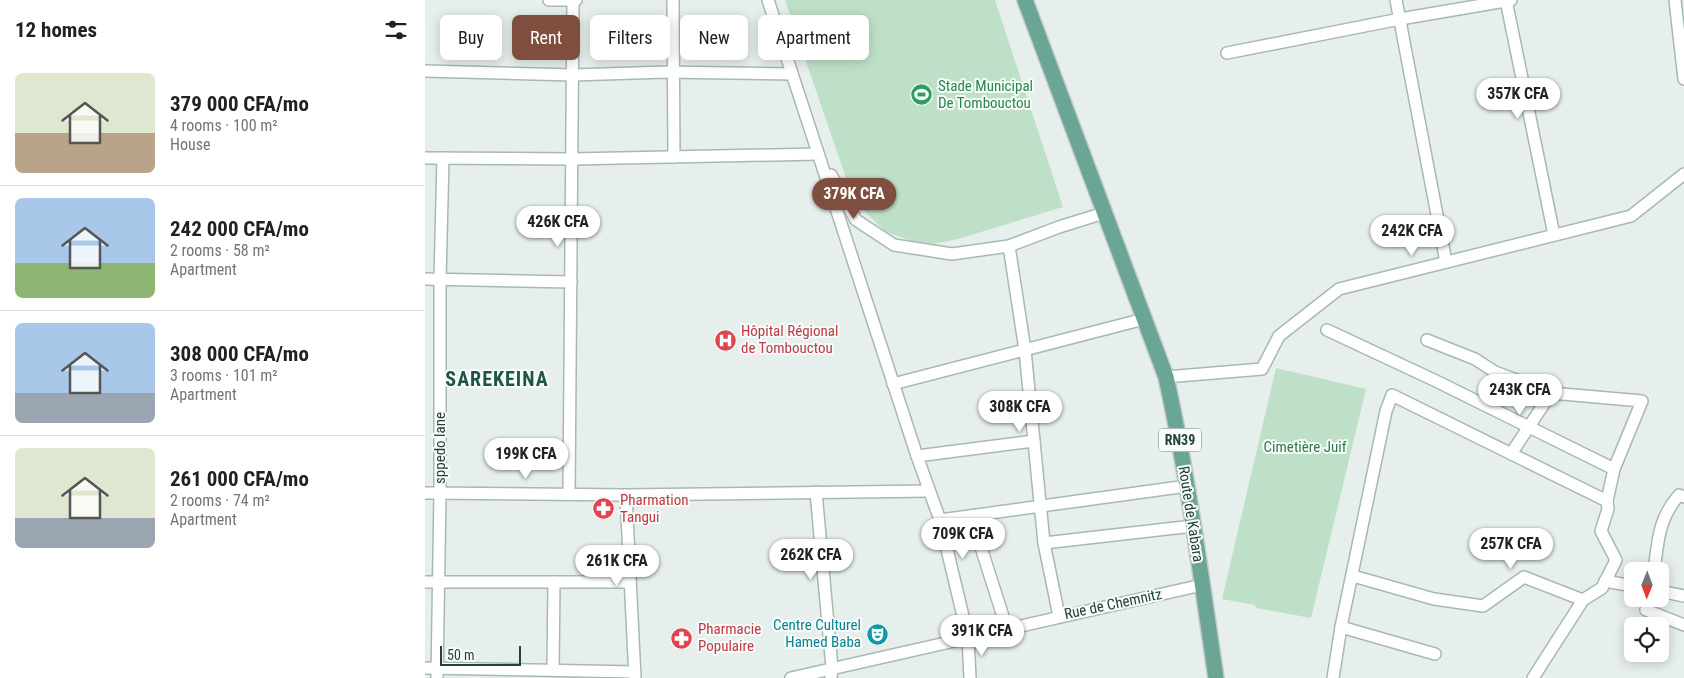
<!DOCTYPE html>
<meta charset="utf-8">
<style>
:root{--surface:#fff;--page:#f6f6f6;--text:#202124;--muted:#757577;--line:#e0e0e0;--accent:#7f4e3f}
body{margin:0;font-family:"Roboto Condensed",sans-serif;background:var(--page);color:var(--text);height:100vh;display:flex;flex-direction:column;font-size:19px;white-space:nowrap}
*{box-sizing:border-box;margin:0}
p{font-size:16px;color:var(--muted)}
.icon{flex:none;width:28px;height:28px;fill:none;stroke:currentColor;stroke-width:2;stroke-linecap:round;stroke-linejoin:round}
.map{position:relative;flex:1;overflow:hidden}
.side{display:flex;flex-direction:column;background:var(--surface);width:425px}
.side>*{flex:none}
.hud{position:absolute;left:15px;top:15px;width:475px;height:45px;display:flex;gap:10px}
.needle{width:32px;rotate:181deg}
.buttons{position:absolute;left:1199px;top:562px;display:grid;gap:10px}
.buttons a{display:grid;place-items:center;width:45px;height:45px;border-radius:8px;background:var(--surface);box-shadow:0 2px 12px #0003;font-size:25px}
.scale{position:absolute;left:15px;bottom:12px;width:81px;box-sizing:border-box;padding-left:5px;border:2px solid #24423a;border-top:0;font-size:14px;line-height:18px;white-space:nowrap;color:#24423a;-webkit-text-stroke:4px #f7fbf9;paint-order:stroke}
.price{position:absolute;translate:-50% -42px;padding:0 11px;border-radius:18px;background:#fff;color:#222;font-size:16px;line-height:32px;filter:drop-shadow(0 1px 2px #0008)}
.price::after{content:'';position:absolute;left:50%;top:30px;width:15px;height:11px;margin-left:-8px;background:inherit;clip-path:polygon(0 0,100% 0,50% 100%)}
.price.current{background:var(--accent);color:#fff}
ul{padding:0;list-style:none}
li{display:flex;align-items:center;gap:15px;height:125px;padding:0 15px}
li+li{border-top:1px solid var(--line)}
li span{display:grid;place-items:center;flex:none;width:140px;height:100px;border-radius:8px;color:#555}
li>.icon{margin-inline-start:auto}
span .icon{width:60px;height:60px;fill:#fffc;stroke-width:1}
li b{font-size:21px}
h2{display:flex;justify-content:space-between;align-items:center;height:60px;padding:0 15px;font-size:21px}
.chip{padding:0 18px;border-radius:8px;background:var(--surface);box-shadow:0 2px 12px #0003;font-size:18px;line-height:45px}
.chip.current{background:var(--accent);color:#fff}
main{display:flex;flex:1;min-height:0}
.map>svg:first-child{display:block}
.green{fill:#bfe0c8}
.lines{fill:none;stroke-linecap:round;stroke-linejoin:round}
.street-casing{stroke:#a8b8b2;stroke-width:14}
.primary-casing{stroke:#c2cac8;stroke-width:18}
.street{stroke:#fff;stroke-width:11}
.primary{stroke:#6aa596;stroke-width:15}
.labels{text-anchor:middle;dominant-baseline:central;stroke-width:4;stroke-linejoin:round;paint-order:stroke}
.shield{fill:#f7fbf9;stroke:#637a73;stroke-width:1}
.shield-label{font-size:14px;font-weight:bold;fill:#24423a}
.leisure-label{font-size:15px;fill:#27864d;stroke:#f7fbf9;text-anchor:start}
.health-label{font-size:15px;fill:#be3a42;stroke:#f7fbf9;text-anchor:start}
.park-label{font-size:15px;fill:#2d7a4b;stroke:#f7fbf9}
.street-label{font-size:15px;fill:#24423a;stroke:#f7fbf9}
.culture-label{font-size:15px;fill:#0d838f;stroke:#f7fbf9;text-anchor:end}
.district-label{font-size:20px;font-weight:bold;letter-spacing:1px;fill:#1f5548;stroke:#f7fbf9}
</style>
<main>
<section class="side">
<h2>12 homes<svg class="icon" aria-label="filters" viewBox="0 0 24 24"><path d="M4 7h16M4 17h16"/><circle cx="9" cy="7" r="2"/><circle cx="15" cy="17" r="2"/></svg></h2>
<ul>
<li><span style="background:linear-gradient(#dfe7d0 60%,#b9a48a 0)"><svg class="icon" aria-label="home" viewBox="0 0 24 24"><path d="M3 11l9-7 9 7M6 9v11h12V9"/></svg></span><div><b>379 000 CFA/mo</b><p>4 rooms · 100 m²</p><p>House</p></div></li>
<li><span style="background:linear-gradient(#a9c7e8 65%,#8fb573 0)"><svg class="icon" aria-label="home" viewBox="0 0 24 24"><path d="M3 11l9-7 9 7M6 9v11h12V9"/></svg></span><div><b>242 000 CFA/mo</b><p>2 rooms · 58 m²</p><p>Apartment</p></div></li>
<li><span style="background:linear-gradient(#a9c7e8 70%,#9aa5b1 0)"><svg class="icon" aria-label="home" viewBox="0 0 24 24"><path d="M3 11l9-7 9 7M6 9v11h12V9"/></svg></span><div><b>308 000 CFA/mo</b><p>3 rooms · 101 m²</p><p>Apartment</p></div></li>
<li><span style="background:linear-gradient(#dfe7d0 70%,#9aa5b1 0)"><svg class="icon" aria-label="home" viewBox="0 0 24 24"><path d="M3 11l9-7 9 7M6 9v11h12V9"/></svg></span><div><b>261 000 CFA/mo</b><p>2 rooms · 74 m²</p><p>Apartment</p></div></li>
</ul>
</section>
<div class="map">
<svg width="1259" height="678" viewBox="0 0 1259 678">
<rect width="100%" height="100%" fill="#e6efeb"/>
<g class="green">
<path d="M360 0H570L638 207 533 239 507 244 487 241 461 232 440 212 425 190Z"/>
<path d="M851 368 941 389 886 618 831 608 830 605 797 599Z"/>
</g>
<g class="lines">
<defs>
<g id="street">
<path d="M124 0H151"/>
<path d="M248 0 249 157"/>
<path d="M343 0 492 456 515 520 543 637 545 678"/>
<path d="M971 0 1021 262"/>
<path d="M1081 0 1129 235"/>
<path d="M1250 0 1259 79"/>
<path d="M802 53 975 19 1086 0"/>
<path d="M0 71 148 75 240 72 367 74"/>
<path d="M0 158 147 159 393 154"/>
<path d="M406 175 431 220 469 245 527 254 584 246 634 227 679 213"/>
<path d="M584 246 600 350 619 543 634 616"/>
<path d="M0 279 146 282"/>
<path d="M902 330 1011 381 1189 469"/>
<path d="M1002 340 1050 359 1070 372 1126 393 1217 401 1189 469 1182 501"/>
<path d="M741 377 837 369 854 336 914 289 1206 216 1259 174"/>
<path d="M468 384 719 319"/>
<path d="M1086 454 1126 393"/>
<path d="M492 456 609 441"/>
<path d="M391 492 407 668 406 678"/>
<path d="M0 493 201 495 503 491"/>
<path d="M144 494 148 0"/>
<path d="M201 495 210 678"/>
<path d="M546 516 582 629"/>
<path d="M515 520 762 486"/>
<path d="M619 543 768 526"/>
<path d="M1229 571C1233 542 1233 519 1254 495L1259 497"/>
<path d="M928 576 1009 599 1058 606 1099 577 1158 600"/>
<path d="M1180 581 1208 586"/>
<path d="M0 582H205"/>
<path d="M1235 591 1259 596"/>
<path d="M1224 599 1221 610 1259 625"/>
<path d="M916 627 1010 654"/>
<path d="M0 668 210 672"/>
<path d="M128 670 129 582"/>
<path d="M12 678 15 493V279L18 158"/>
<path d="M366 678 777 585"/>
<path d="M908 678 916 627 961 411 967 395 1182 501 1183 509 1176 531 1191 560 1177 588 1158 600 1108 678"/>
</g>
<path id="primary" d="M600 0 741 377C763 476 776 577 791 678"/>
</defs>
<use href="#street" class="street-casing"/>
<use href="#primary" class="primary-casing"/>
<use href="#street" class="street"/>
<use href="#primary" class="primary"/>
</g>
<defs>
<symbol id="stadium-disc" viewBox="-11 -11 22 22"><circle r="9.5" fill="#2e9e5b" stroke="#f7fbf9"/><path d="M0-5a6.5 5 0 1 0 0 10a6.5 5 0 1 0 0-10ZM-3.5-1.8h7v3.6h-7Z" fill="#fff"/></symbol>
<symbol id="hospital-disc" viewBox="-11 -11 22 22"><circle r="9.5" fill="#e0444e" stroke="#f7fbf9"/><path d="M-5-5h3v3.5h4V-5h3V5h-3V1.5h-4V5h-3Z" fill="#fff"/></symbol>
<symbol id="pharmacy-disc" viewBox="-11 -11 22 22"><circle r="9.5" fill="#e0444e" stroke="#f7fbf9"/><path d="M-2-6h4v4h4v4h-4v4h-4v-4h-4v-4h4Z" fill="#fff"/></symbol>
<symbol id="theatre-disc" viewBox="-11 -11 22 22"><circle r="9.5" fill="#0f9aa8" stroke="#f7fbf9"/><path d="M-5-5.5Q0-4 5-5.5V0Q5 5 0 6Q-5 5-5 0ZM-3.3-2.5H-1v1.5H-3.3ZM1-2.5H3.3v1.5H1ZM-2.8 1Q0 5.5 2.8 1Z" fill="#fff"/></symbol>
</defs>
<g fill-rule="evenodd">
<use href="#stadium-disc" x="484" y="82" width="25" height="25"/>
<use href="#hospital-disc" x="288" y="328" width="25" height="25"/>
<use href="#pharmacy-disc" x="166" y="496" width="25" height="25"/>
<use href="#theatre-disc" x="440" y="622" width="25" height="25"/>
<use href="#pharmacy-disc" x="244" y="626" width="25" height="25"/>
</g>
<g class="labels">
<rect class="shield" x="734" y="428.5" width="42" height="23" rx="4"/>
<g class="shield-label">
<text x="755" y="440">RN39</text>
</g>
<g class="leisure-label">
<text x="513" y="86">Stade Municipal<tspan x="513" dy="17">De Tombouctou</tspan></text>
</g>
<g class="health-label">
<text x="316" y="331">Hôpital Régional<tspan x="316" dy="17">de Tombouctou</tspan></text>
<text x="195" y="500">Pharmation<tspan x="195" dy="17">Tangui</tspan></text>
<text x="273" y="629">Pharmacie<tspan x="273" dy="17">Populaire</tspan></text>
</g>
<g class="park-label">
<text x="880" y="447">Cimetière Juif</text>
</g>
<g class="street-label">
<text transform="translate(15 448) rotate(-90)">sppedo lane</text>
<text transform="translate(766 514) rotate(81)">Route de Kabara</text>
<text transform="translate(688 604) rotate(-12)">Rue de Chemnitz</text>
</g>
<g class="culture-label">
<text x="436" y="625">Centre Culturel<tspan x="436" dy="17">Hamed Baba</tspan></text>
</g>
<g class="district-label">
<text x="72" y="379">SAREKEINA</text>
</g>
</g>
</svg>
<div class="buttons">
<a><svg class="needle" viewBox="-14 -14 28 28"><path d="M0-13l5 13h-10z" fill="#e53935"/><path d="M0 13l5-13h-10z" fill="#757577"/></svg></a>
<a><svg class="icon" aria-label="locate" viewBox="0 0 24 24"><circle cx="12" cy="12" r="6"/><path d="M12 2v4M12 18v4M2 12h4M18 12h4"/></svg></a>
</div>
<div class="scale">50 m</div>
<b class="price" style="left:1093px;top:120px">357K CFA</b>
<b class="price current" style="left:429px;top:220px">379K CFA</b>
<b class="price" style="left:133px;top:248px">426K CFA</b>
<b class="price" style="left:987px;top:257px">242K CFA</b>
<b class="price" style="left:1095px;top:416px">243K CFA</b>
<b class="price" style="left:595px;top:433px">308K CFA</b>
<b class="price" style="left:101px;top:480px">199K CFA</b>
<b class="price" style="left:538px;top:560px">709K CFA</b>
<b class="price" style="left:1086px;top:570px">257K CFA</b>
<b class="price" style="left:386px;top:581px">262K CFA</b>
<b class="price" style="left:192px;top:587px">261K CFA</b>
<b class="price" style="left:557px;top:657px">391K CFA</b>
<div class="hud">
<a class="chip">Buy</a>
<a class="chip current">Rent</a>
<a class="chip">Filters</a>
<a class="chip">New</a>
<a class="chip">Apartment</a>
</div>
</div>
</main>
